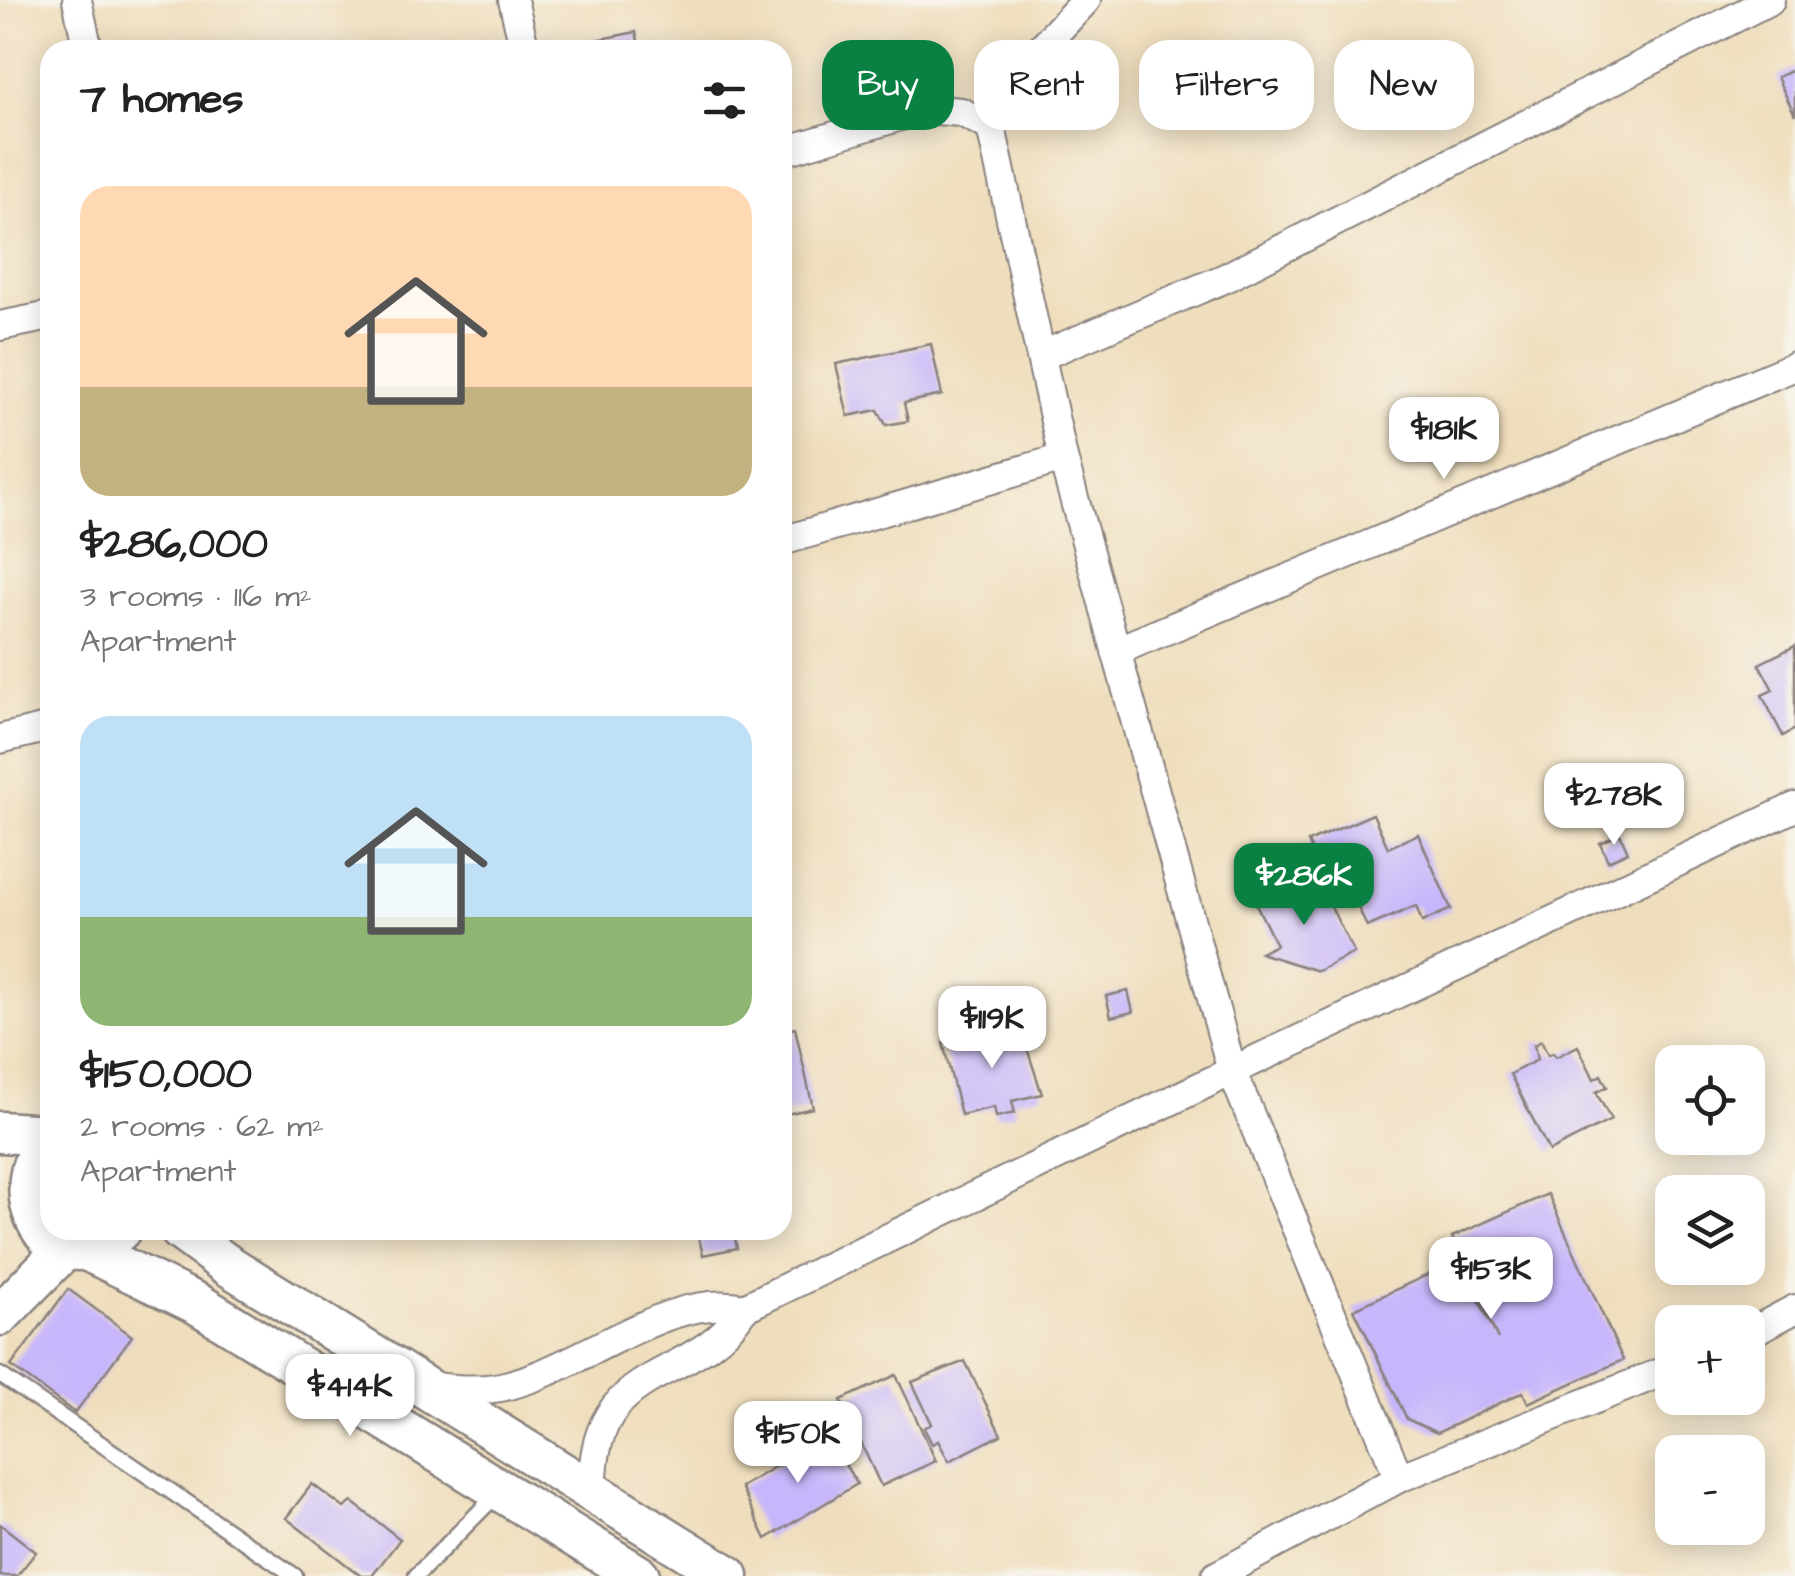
<!DOCTYPE html>
<meta charset="utf-8">
<style>
:root{--surface:#fff;--page:#f6f6f6;--text:#222;--muted:#767676;--accent:#0b8043}
body{margin:0;font-family:"Architects Daughter",sans-serif;background:var(--page);color:var(--text);height:100vh;display:flex;flex-direction:column;font-size:38px;white-space:nowrap}
*{box-sizing:border-box;margin:0}
p{font-size:32px;color:var(--muted)}
.icon{flex:none;width:55px;height:55px;fill:none;stroke:currentColor;stroke-width:2;stroke-linecap:round;stroke-linejoin:round}
.map{position:relative;flex:1;overflow:hidden}
.drawer{position:absolute;left:40px;top:40px;width:752px;height:1200px;display:flex;flex-direction:column;background:var(--surface);border-radius:30px;box-shadow:0 5px 25px #0003}
.drawer>*{flex:none}
.banner{position:absolute;left:822px;top:40px;width:822px;height:90px;display:flex;gap:20px}
.fabs{position:absolute;left:1655px;top:1045px;display:grid;gap:20px}
.fabs a{display:grid;place-items:center;width:110px;height:110px;border-radius:20px;background:var(--surface);box-shadow:0 5px 25px #0003;font-size:50px}
.price{position:absolute;translate:-50% -85px;padding:0 22px;border-radius:20px;background:#fff;color:#222;font-size:32px;line-height:65px;filter:drop-shadow(0 2px 5px #0008)}
.price::after{content:'';position:absolute;left:50%;top:60px;width:30px;height:22px;margin-left:-15px;background:inherit;clip-path:polygon(0 0,100% 0,50% 100%)}
.price.current{background:var(--accent);color:#fff}
ul{padding:0;list-style:none}
li{display:grid;align-content:center;gap:20px;height:530px;padding:0 40px}
li span{display:grid;place-items:center;height:310px;border-radius:30px;color:#555}
li>.icon{margin-inline-start:auto}
span .icon{width:180px;height:180px;fill:#fffc;stroke-width:1}
li b{font-size:42px}
h2{display:flex;justify-content:space-between;align-items:center;height:120px;padding:0 40px;font-size:42px}
.pill{padding:0 35px;border-radius:30px;background:var(--surface);box-shadow:0 5px 25px #0003;font-size:35px;line-height:90px}
.pill.current{background:var(--accent);color:#fff}
.map>svg:first-child{display:block}
.building{fill:#c7b6fb}
.lines{fill:none;stroke-linecap:round;stroke-linejoin:round}
.lane-casing{stroke:#88807c;stroke-width:19}
.street-casing{stroke:#88807c;stroke-width:32}
.secondary-casing{stroke:#88807c;stroke-width:45}
.lane{stroke:#fff;stroke-width:14}
.street{stroke:#fff;stroke-width:28}
.secondary{stroke:#fff;stroke-width:40}
</style>
<div class="map">
<svg width="1795" height="1576" viewBox="0 0 1795 1576">
<rect width="100%" height="100%" fill="#f7f3e8"/>
<filter id="ink" filterUnits="userSpaceOnUse"><feTurbulence type="fractalNoise" baseFrequency=".01" numOctaves="2"/><feDisplacementMap in="SourceGraphic" scale="20" xChannelSelector="R" yChannelSelector="G"/><feConvolveMatrix kernelMatrix="1 2 1 2 8 2 1 2 1" color-interpolation-filters="sRGB"/></filter>
<filter id="wash" filterUnits="userSpaceOnUse"><feTurbulence type="fractalNoise" baseFrequency=".0048" numOctaves="4" result="noise"/><feDisplacementMap in="SourceGraphic" scale="40" xChannelSelector="R" yChannelSelector="G"/><feGaussianBlur stdDeviation="2.25" result="paint"/><feColorMatrix in="noise" values="0 0 0 0 0 0 0 0 0 0 0 0 0 0 0 0 0 1.4 0 .05"/><feComposite in="paint" operator="in"/></filter>
<g filter="url(#wash)">
<rect width="100%" height="100%" fill="#efdebd"/>
<g id="blocks">
<g class="building">
<path d="M636 32 640 50H571L570 45Z"/>
<path d="M1795 69V115L1777 77Z"/>
<path d="M931 344 942 395 904 403 908 421 886 425 878 410 848 416 836 364Z"/>
<path d="M1795 646V729L1783 736 1762 695 1773 690 1759 664Z"/>
<path d="M1373 814 1388 848 1418 834 1451 909 1422 922 1416 906 1367 927 1340 867 1322 875 1308 842Z"/>
<path d="M1620 834 1628 852 1608 861 1600 843Z"/>
<path d="M1309 878 1318 898 1325 895 1354 953 1318 971 1260 953 1276 945 1256 904Z"/>
<path d="M1128 991 1133 1012 1111 1017 1106 996Z"/>
<path d="M1019 1024 1042 1094 1012 1101 1015 1113 996 1117 994 1107 961 1115 943 1043Z"/>
<path d="M795 1028 813 1108 782 1115V1031Z"/>
<path d="M1541 1041 1548 1055 1553 1053 1556 1057 1578 1046 1594 1079 1601 1075 1607 1087 1596 1092 1611 1120 1549 1151 1510 1074 1537 1060 1534 1045Z"/>
<path d="M1548 1194 1623 1360 1528 1403 1523 1392 1437 1433 1407 1419 1354 1309 1459 1260 1498 1339 1452 1237Z"/>
<path d="M697 1230H733L737 1248 703 1255Z"/>
<path d="M68 1289 132 1336 75 1413 11 1366Z"/>
<path d="M965 1361 1001 1435 949 1461 938 1441 932 1444 924 1428 932 1424 912 1382Z"/>
<path d="M896 1375 936 1461 881 1486 841 1400Z"/>
<path d="M827 1435 857 1484 766 1539 741 1487 781 1463 778 1458 791 1451 794 1455Z"/>
<path d="M312 1484 344 1508 352 1502 400 1539 372 1576H361L286 1518Z"/>
<path d="M0 1524 36 1552 17 1576H0Z"/>
</g>
</g>
</g>
<g filter="url(#ink)">
<use href="#blocks" fill-opacity="0" stroke="#88807c" stroke-width="2.5"/>
<g class="lines">
<defs>
<g id="lane">
<path d="M0 1375 295 1576"/>
<path d="M416 1576 496 1495"/>
</g>
<g id="street">
<path d="M77 0 88 50"/>
<path d="M513 0 525 50"/>
<path d="M1086 0 1019 72 991 127 1063 458 1232 1071 1399 1478"/>
<path d="M782 152 924 109 961 112 991 127"/>
<path d="M0 326 50 316"/>
<path d="M1043 355 1223 279 1770 0"/>
<path d="M782 541 1063 458"/>
<path d="M1116 651 1795 366"/>
<path d="M0 739 50 727"/>
<path d="M1748 1334 1795 1309"/>
<path d="M433 1387C454 1389 474 1391 495 1388 575 1375 665 1290 744 1308"/>
<path d="M593 1493C589 1357 693 1389 744 1308L1232 1071 1795 807"/>
<path d="M1216 1576 1399 1478 1672 1368"/>
</g>
<g id="secondary">
<path d="M0 1132 50 1135"/>
<path d="M50 1141C0 1181 48 1296 120 1230"/>
<path d="M180 1230 226 1264 728 1576"/>
<path d="M86 1250 198 1304 639 1576"/>
<path d="M0 1315 64 1250"/>
</g>
</defs>
<use href="#lane" class="lane-casing"/>
<use href="#street" class="street-casing"/>
<use href="#secondary" class="secondary-casing"/>
<use href="#lane" class="lane"/>
<use href="#street" class="street"/>
<use href="#secondary" class="secondary"/>
</g>
</g>
</svg>
<div class="fabs">
<a><svg class="icon" aria-label="locate" viewBox="0 0 24 24"><circle cx="12" cy="12" r="6"/><path d="M12 2v4M12 18v4M2 12h4M18 12h4"/></svg></a>
<a><svg class="icon" aria-label="layers" viewBox="0 0 24 24"><path d="M12 4l9 5-9 5-9-5zM3 14l9 5 9-5"/></svg></a>
<a>+</a>
<a>−</a>
</div>
<b class="price" style="left:1444px;top:482px">$181K</b>
<b class="price" style="left:1614px;top:848px">$278K</b>
<b class="price current" style="left:1304px;top:928px">$286K</b>
<b class="price" style="left:992px;top:1071px">$119K</b>
<b class="price" style="left:1491px;top:1322px">$153K</b>
<b class="price" style="left:350px;top:1439px">$414K</b>
<b class="price" style="left:798px;top:1486px">$150K</b>
<div class="banner">
<a class="pill current">Buy</a>
<a class="pill">Rent</a>
<a class="pill">Filters</a>
<a class="pill">New</a>
</div>
<section class="drawer">
<h2>7 homes<svg class="icon" aria-label="filters" viewBox="0 0 24 24"><path d="M4 7h16M4 17h16"/><circle cx="9" cy="7" r="2"/><circle cx="15" cy="17" r="2"/></svg></h2>
<ul>
<li><span style="background:linear-gradient(#ffd9b3 65%,#c2b280 0)"><svg class="icon" aria-label="home" viewBox="0 0 24 24"><path d="M3 11l9-7 9 7M6 9v11h12V9"/></svg></span><div><b>$286,000</b><p>3 rooms · 116 m²</p><p>Apartment</p></div></li>
<li><span style="background:linear-gradient(#bfe0f5 65%,#8fb573 0)"><svg class="icon" aria-label="home" viewBox="0 0 24 24"><path d="M3 11l9-7 9 7M6 9v11h12V9"/></svg></span><div><b>$150,000</b><p>2 rooms · 62 m²</p><p>Apartment</p></div></li>
</ul>
</section>
</div>
